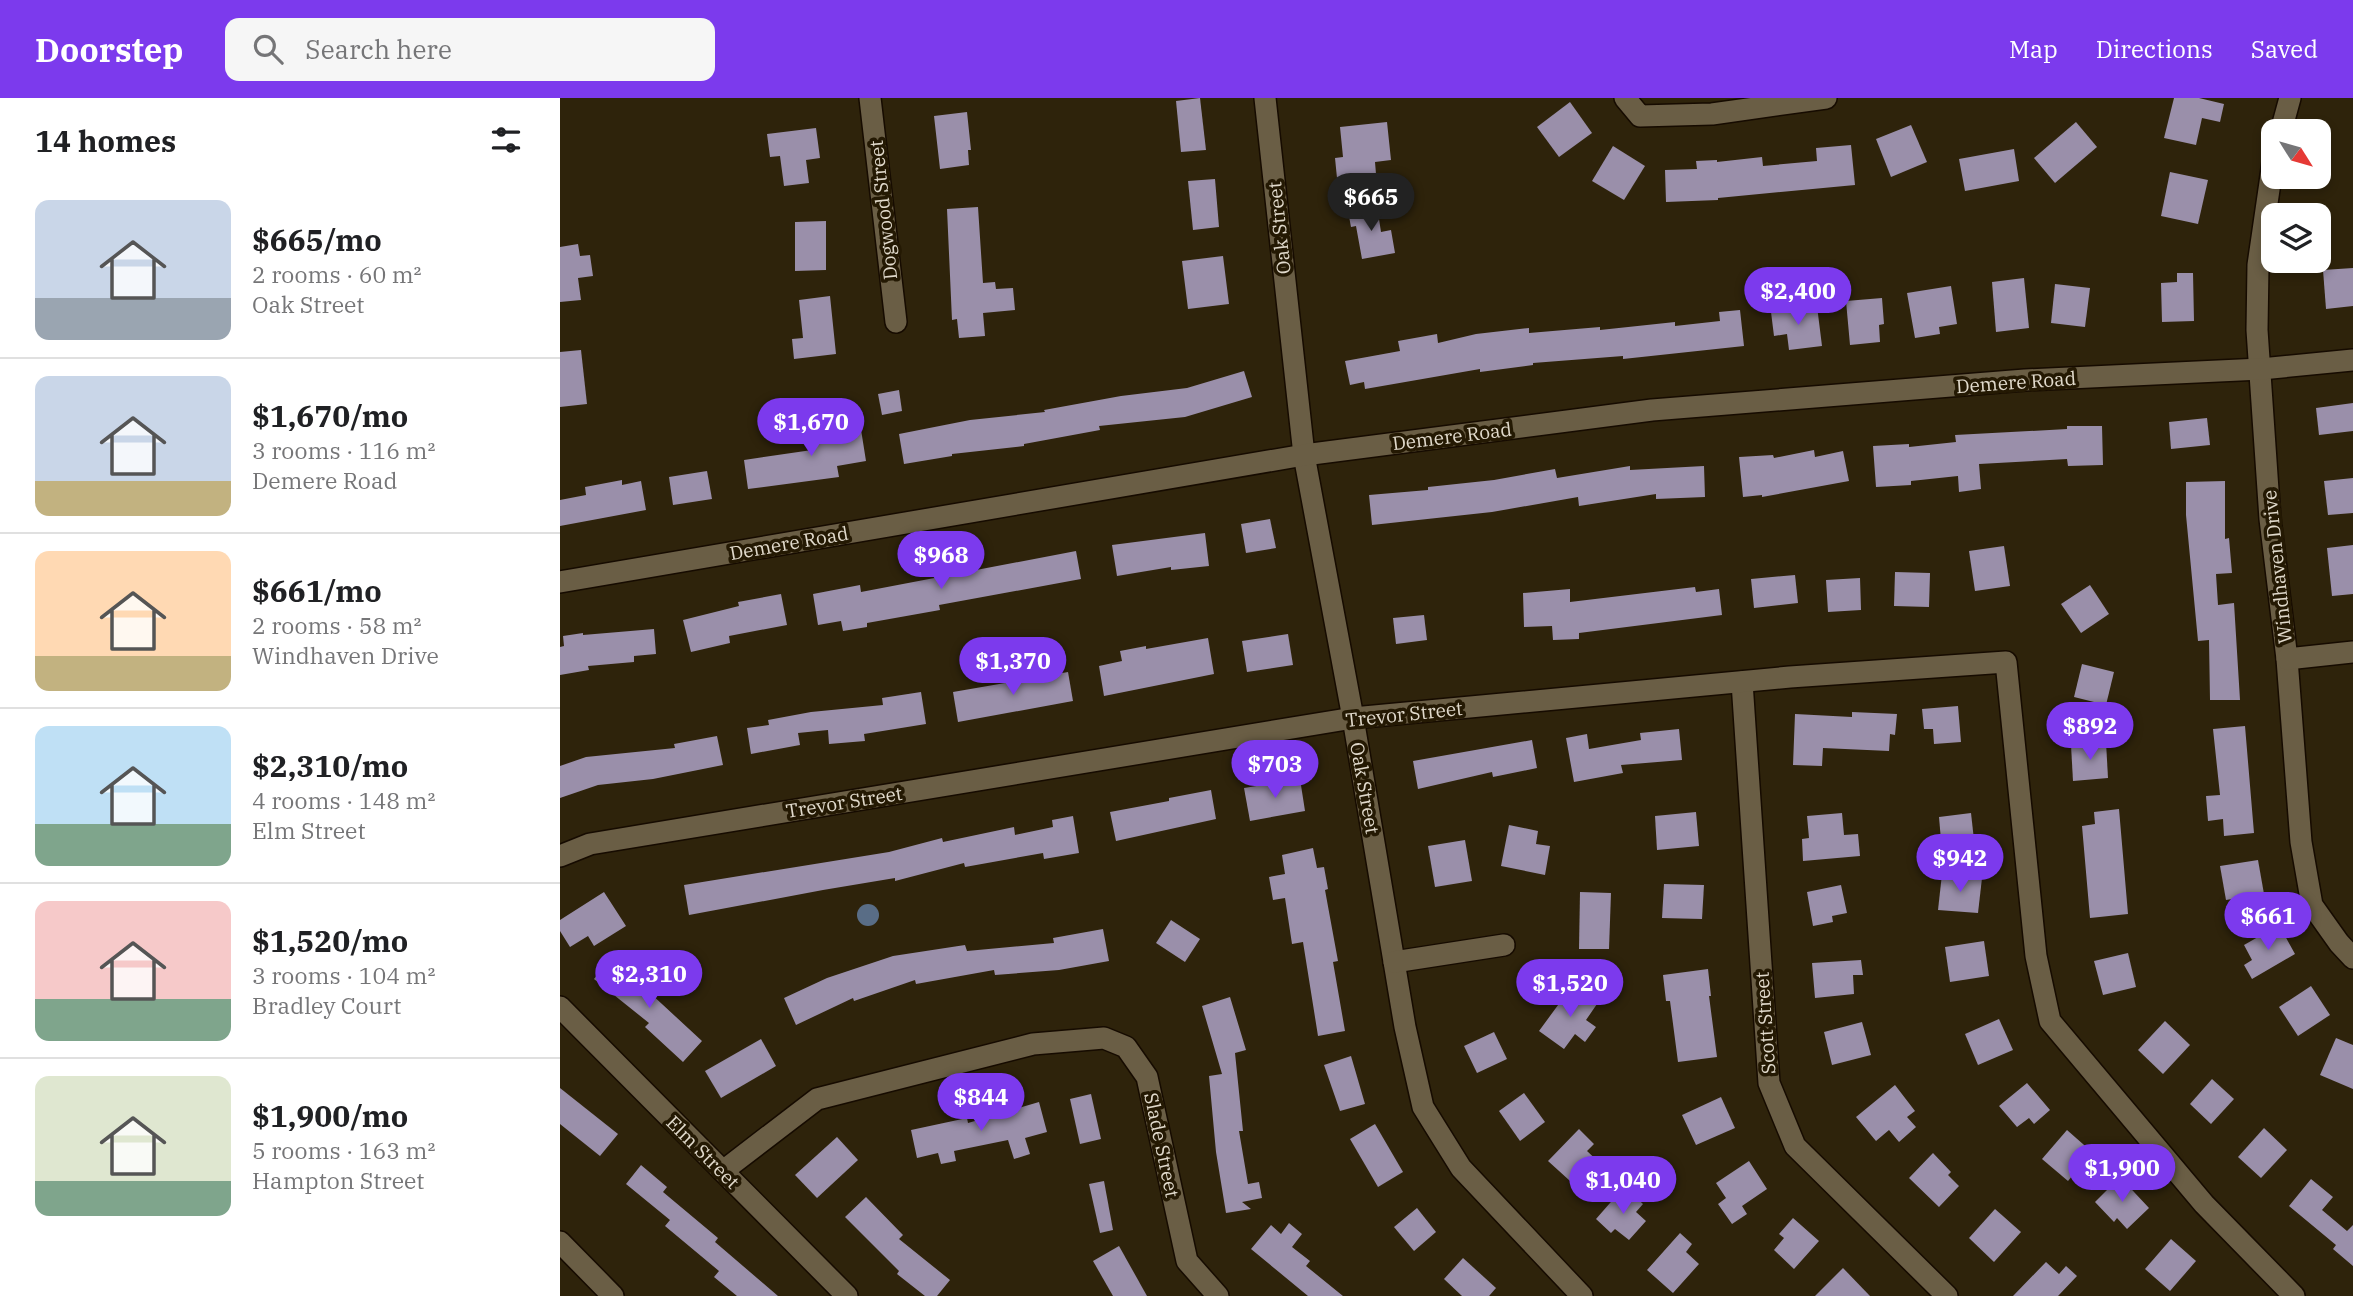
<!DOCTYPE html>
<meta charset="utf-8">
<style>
:root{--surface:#fff;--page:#f6f6f6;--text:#202124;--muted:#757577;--line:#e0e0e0;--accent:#7c3aed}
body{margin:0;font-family:"IBM Plex Serif",serif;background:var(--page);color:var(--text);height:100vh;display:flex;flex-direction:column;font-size:26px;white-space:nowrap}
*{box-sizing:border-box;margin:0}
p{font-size:23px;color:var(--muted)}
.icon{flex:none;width:38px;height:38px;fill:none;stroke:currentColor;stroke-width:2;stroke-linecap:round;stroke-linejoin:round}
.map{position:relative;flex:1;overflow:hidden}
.panel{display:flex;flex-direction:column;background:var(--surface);width:560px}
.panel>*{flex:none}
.needle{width:46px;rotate:127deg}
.controls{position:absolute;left:1701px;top:21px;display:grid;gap:14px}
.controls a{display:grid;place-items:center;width:70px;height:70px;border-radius:14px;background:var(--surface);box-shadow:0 4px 10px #0003;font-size:35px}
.price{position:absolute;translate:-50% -60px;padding:0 16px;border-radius:24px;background:var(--accent);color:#fff;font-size:23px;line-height:46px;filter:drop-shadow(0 2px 4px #0008)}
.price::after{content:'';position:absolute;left:50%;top:42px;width:21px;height:16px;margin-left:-10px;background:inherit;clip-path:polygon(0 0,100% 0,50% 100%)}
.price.on{background:#222;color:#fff}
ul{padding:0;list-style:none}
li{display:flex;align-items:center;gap:21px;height:175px;padding:0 35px}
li+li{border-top:2px solid var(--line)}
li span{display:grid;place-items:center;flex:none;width:196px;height:140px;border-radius:14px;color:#555}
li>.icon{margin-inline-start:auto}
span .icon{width:84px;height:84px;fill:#fffc;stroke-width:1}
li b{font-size:30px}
h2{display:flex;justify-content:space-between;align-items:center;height:84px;padding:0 35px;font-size:30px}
header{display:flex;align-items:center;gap:42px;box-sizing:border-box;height:98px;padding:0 35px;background:var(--accent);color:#fff}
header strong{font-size:33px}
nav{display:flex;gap:38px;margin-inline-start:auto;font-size:24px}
.search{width:490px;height:63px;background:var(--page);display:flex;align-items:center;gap:18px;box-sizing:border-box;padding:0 24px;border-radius:14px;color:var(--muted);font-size:26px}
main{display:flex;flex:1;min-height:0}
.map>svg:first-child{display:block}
.water{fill:#596d86}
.building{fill:#9a8faa}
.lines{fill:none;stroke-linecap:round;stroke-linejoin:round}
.minor-casing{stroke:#160b00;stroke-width:24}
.minor{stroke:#6a5e45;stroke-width:21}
.labels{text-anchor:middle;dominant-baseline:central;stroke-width:7;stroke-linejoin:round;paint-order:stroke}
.street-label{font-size:19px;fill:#e1dacc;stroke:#241903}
</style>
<header>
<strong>Doorstep</strong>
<div class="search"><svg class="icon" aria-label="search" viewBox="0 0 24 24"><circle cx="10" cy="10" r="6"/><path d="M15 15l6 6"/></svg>Search here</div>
<nav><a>Map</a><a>Directions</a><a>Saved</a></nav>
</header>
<main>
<section class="panel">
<h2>14 homes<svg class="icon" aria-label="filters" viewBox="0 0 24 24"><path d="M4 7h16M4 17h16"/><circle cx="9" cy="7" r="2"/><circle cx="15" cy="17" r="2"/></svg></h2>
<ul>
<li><span style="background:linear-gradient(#c9d6e8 70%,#9aa5b1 0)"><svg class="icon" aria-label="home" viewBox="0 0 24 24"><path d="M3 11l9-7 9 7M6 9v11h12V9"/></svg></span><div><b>$665/mo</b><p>2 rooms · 60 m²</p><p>Oak Street</p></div></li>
<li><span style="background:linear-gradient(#c9d6e8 75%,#c2b280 0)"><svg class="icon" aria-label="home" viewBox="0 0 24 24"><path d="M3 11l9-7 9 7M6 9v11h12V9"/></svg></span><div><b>$1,670/mo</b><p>3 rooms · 116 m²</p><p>Demere Road</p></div></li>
<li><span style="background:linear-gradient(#ffd9b3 75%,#c2b280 0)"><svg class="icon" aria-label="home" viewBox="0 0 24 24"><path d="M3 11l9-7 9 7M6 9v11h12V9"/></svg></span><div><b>$661/mo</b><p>2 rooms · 58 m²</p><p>Windhaven Drive</p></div></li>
<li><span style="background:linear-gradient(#bfe0f5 70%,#7fa58c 0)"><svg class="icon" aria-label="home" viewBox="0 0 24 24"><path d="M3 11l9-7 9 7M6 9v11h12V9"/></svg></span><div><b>$2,310/mo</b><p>4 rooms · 148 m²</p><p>Elm Street</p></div></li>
<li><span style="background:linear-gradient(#f6c9c9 70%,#7fa58c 0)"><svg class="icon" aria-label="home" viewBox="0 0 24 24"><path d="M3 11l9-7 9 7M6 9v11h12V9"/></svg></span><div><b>$1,520/mo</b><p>3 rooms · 104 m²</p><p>Bradley Court</p></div></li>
<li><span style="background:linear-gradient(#dfe7d0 75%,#7fa58c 0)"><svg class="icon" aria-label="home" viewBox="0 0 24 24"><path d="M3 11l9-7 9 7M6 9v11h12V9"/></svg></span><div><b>$1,900/mo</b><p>5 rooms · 163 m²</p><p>Hampton Street</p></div></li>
</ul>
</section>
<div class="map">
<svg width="1793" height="1198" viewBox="0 0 1793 1198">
<rect width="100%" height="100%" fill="#2e230b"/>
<g class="water">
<path d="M281 305 283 321 256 326 253 310Z"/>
<circle cx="308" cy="817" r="11"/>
</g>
<g class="building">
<path d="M640 0 646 52 621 54 616 3Z"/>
<path d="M1614 0H1639L1664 6 1660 24 1642 20 1636 47 1604 40Z"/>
<path d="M1010 4 1032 35 999 59 977 29Z"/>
<path d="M407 14 411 52H408L409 67 380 71 374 18Z"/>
<path d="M827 24 831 62 815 64 816 76 777 80 775 60 783 59 780 29Z"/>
<path d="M1516 24 1537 49 1495 85 1474 60Z"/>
<path d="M1351 27 1367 64 1331 79 1316 41Z"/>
<path d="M256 30 260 60 246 62 249 85 224 88 220 58 210 59 207 36Z"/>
<path d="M1291 47 1295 87 1158 100V102L1106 104 1105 72 1137 71 1136 63 1157 62V64L1202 59 1203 68 1257 63 1256 50Z"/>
<path d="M1053 48 1085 68 1064 102 1032 83Z"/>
<path d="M1454 51 1459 83 1405 93 1399 61Z"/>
<path d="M1610 74 1648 82 1638 126 1601 118Z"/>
<path d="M655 81 659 129 633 132 628 83Z"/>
<path d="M817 108 821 134 831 132 835 155 802 161 796 128 791 129 788 113Z"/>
<path d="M418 109 423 185 435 184 436 191 453 190 455 212 423 215 425 238 399 240 397 221 392 222 387 111Z"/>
<path d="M266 123V172L235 173V124Z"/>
<path d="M18 146 20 158 30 157 33 178 18 180 21 202 0 204V149Z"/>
<path d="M663 158 669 206 628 211 622 163Z"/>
<path d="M1793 170V208L1766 211 1763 172Z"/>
<path d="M1617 175H1633L1634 223 1602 224 1601 185 1617 184Z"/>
<path d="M1464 180 1469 230 1436 234 1432 184Z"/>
<path d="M1495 186 1530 190 1525 229 1491 225Z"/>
<path d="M1391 188 1397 226 1379 229 1380 236 1355 240 1347 195Z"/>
<path d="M270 198 276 256 234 261 232 241 243 240 239 202Z"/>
<path d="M1322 200 1324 226 1319 227 1320 244 1290 247 1286 203Z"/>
<path d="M1257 208 1262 248 1229 252 1227 236 1214 238 1211 214Z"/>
<path d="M1180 212 1184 248 1063 261V258L973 265V267L920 274V271L805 291 804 284 790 287 785 263 840 253 838 243 877 236 878 245 916 236 969 230V235L1040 229V232L1115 224V228L1160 223 1159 214Z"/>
<path d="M21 252 27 306 0 309V254Z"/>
<path d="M684 273 692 299 625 319 539 328 540 332 464 346V348L392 356V358L344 366 339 336 410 322 485 314 484 312 561 298 627 290Z"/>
<path d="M339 292 342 313 322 317 318 296Z"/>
<path d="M1793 305V333L1759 337 1756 310Z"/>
<path d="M299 319 306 363 277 368 279 379 188 391 184 362 252 352 249 335 275 331 273 323Z"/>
<path d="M1647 320 1650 347 1611 351 1609 324Z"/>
<path d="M1507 328H1542L1543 367 1508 368 1507 361 1419 366 1421 391 1399 394 1398 378 1351 383V387L1316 389 1313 348 1349 346V349L1396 344 1395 337 1507 331Z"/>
<path d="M1254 352 1255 359 1283 353 1289 383 1202 399V397L1183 399 1179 359 1213 357 1214 360Z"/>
<path d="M1070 368V372L1144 368 1145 399 1096 401V396L1019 408 1018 399 932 414 812 427 809 397 868 392V389L934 382 995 371 997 380Z"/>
<path d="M147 373 152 401 113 407 109 379Z"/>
<path d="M1793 380V415L1768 417 1764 383Z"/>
<path d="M62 382V387L81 383 86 412 0 428V402L26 397 25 389Z"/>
<path d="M1665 383V441L1669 440 1672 475 1656 476 1658 507 1674 505 1680 602H1650L1649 542 1638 543 1626 417V384Z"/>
<path d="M710 421 716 450 686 455 681 426Z"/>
<path d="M645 435 649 468 611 472V469L557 478 552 447Z"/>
<path d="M1793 447V496L1772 498 1767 450Z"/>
<path d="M1444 448 1450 488 1415 493 1409 453Z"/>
<path d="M516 453 521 481 379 507 380 512 307 525V529L283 533 281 523 258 527 253 496 300 487 301 494Z"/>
<path d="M1335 474 1370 475 1369 509 1334 508Z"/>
<path d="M1235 477 1238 505 1194 510 1191 481Z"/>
<path d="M1300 480 1301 512 1268 514 1266 482Z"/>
<path d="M1530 487 1549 516 1521 535 1501 506Z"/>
<path d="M1135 489 1136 494 1159 491 1162 517 1019 535V541L993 542 992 528 964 529 963 495 1010 491V504Z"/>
<path d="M221 496 227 527 169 538 170 545 131 554 123 522 179 508 178 504Z"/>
<path d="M864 517 867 542 836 546 833 520Z"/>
<path d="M94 531 96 556 74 558V564L28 568 29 572 0 577V549L4 548 3 538 23 535V537Z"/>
<path d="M728 536 733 567 687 574 682 543Z"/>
<path d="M648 540 654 576 544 598 539 568 562 563 560 553 586 548V551Z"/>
<path d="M1522 566 1554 574 1546 607 1514 599Z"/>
<path d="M508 574 513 603 398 624 393 594Z"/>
<path d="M361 594 366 626 304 636 305 643 269 646 268 632 238 635 240 647 191 656 187 630 209 627 208 622 251 614 323 607 322 600Z"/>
<path d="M1398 608 1401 644 1374 646 1373 631H1364L1362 611Z"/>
<path d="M1292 614 1337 616 1335 637 1330 636 1329 653 1263 650 1262 668 1233 667 1235 616 1292 619Z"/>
<path d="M1685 628 1694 735 1664 738 1663 721 1648 723 1646 698 1660 697 1653 631Z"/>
<path d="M1119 631 1122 662 1061 667 1063 675 1014 684 1006 640 1027 636 1029 651 1081 642 1080 635Z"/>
<path d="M157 638 163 667 93 681 38 687 0 700V668L26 659 115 650 114 646Z"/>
<path d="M972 642 977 670 933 679 932 674 858 691 853 663Z"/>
<path d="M1546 644 1548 680 1513 683 1511 647Z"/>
<path d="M740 681 745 713 690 723 684 690Z"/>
<path d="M651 692 656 721 556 743 550 714 609 703V700Z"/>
<path d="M1559 711 1568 816 1530 820 1522 728 1535 726 1534 714Z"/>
<path d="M1136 714 1139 748 1097 752 1095 718Z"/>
<path d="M1282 715 1284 737 1298 736 1300 758 1243 763 1242 741 1249 740 1247 718Z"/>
<path d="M1411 715 1415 751 1382 754 1379 719Z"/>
<path d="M513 718 519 755 484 761 483 755 405 769 404 765 335 783V780L263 792 129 817 124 787 329 754 382 740 383 744 454 729 455 737 493 729 492 722Z"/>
<path d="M949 727 978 733 976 746 990 748 985 777 941 768Z"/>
<path d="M905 742 912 783 875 789 868 748Z"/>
<path d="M753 750 757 770 764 769 768 791 765 792 778 863 773 864 785 933 758 938 743 844 732 846 725 800 713 802 709 779 725 776 722 757Z"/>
<path d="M1698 762 1704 796 1666 802 1660 768Z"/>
<path d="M1382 776 1422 780 1418 815 1378 812Z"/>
<path d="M1104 786 1144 787 1142 821 1102 820Z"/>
<path d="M1281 787 1287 815 1272 818 1273 824 1253 828 1247 794Z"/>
<path d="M44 794 66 828 34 848 28 838 10 849 0 833V822Z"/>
<path d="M1020 794 1051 795 1049 851H1019Z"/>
<path d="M611 822 640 841 625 864 596 845Z"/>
<path d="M1719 827 1735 856 1692 881 1684 867 1692 862 1684 847Z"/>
<path d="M543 831 549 863 499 872 435 877 434 872 356 886 355 882 294 903 293 900 236 927 224 900 267 880 333 858 405 847 407 853 494 845 493 840Z"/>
<path d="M1424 843 1429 878 1390 884 1385 849Z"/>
<path d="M1568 855 1576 889 1543 897 1534 863Z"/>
<path d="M51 860 91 892 89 894 142 943 123 964 85 929 89 925 34 881Z"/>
<path d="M1301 862 1303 877H1293L1294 896 1255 900 1252 865Z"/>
<path d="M1148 871 1151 898H1149L1157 959 1118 964 1110 903H1106L1103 877Z"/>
<path d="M1012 888 1037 906 1026 922 1036 929 1025 944 1015 936 1004 951 979 933Z"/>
<path d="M1751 888 1770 917 1738 938 1719 909Z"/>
<path d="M670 899 686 952 675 955 683 1033H679L688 1086 699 1084 702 1100 682 1104 691 1111 666 1115 656 1054 649 978 662 976 642 908Z"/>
<path d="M1439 921 1453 952 1418 967 1405 936Z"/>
<path d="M1605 923 1630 947 1603 976 1578 952Z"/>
<path d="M1302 924 1311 957 1272 967 1264 934Z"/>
<path d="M934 934 947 961 917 975 904 948Z"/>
<path d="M1776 940 1793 947V991L1760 977Z"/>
<path d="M201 941 216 968 161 1000 145 973Z"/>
<path d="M791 958 805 1006 780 1013 764 967Z"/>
<path d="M1652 981 1674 1001 1651 1026 1630 1006Z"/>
<path d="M1467 985 1490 1012 1474 1026 1469 1020 1457 1029 1439 1008Z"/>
<path d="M1335 987 1355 1013 1347 1019 1356 1029 1339 1044 1329 1032 1316 1043 1296 1019Z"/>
<path d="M0 990 58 1036 40 1058 0 1026Z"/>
<path d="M964 995 985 1024 960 1043 939 1013Z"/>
<path d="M531 996 541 1041 520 1046 510 1001Z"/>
<path d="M1161 999 1175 1030 1136 1047 1122 1017Z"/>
<path d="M479 1004 487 1034 465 1040 470 1056 454 1061 448 1042 394 1053 396 1063 381 1066 378 1055 357 1060 351 1032 407 1020 408 1025Z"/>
<path d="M815 1026 843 1074 818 1089 790 1041Z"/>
<path d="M1704 1030 1727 1052 1701 1080 1678 1059Z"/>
<path d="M1019 1031 1034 1046 1027 1053 1043 1068 1020 1092 988 1063Z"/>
<path d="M1507 1032 1532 1054 1508 1083 1482 1061Z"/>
<path d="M277 1039 298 1062 257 1100 235 1077Z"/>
<path d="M1373 1055 1391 1074 1388 1077 1399 1088 1379 1109 1349 1080Z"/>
<path d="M1189 1063 1207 1091 1182 1108 1187 1116 1172 1126 1158 1106 1166 1100 1156 1085Z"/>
<path d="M81 1067 107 1089 103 1094 158 1140 155 1144 218 1198H177L154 1179 159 1173 105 1128 110 1122 66 1086Z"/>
<path d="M1560 1079 1589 1110 1567 1131 1557 1120 1554 1124 1535 1104Z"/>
<path d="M1751 1081 1773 1099 1762 1112 1787 1133 1793 1127V1168L1773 1151 1776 1147 1729 1108Z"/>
<path d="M544 1083 553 1132 540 1135 529 1086Z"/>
<path d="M1070 1094 1083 1106 1076 1114 1086 1123 1069 1142 1055 1131 1051 1135 1036 1121 1057 1097 1062 1102Z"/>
<path d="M306 1099 343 1137 339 1141 390 1182 377 1198H365L337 1176 339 1173 285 1119Z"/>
<path d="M857 1110 876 1134 854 1153 834 1129Z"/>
<path d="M1435 1111 1461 1134 1434 1164 1409 1140Z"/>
<path d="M1233 1120 1259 1143 1234 1171 1214 1152 1224 1140 1219 1136Z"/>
<path d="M729 1125 742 1136 732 1149 750 1163 746 1168 783 1198H748L691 1151 711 1127 721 1136Z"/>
<path d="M1120 1135 1132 1146 1126 1154 1139 1166 1113 1195 1087 1172Z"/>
<path d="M1611 1141 1636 1163 1610 1193 1585 1171Z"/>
<path d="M559 1148 587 1198H553L533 1163Z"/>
<path d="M903 1160 936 1190 929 1198H902L884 1181Z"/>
<path d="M1486 1164 1499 1176 1506 1168 1517 1178 1498 1198H1453Z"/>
<path d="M1283 1170 1310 1198H1255Z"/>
</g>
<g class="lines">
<defs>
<g id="minor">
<path d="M310 0 336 224"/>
<path d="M705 0 744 357 793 620 845 929 863 1009 901 1070 1022 1198"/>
<path d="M1065 0 1080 18 1152 16 1266 0"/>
<path d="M1721 33 1730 0"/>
<path d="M1713 64 1698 167 1697 232 1710 421 1727 561 1741 744 1752 807 1779 845 1793 860"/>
<path d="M0 484 744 357 1092 312 1465 282 1701 271 1793 262"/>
<path d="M1727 561 1793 554"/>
<path d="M1182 584 1209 985 1235 1048 1387 1198"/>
<path d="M0 758 30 746 793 620 1230 579 1446 564 1476 858 1490 923 1644 1106 1734 1198"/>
<path d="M834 864 944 847"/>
<path d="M0 909 287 1198"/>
<path d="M163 1073 257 1001 473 946 544 940 566 949 587 979 627 1163 658 1198"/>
<path d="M0 1144 53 1198"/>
</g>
</defs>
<use href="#minor" class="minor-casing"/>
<use href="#minor" class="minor"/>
</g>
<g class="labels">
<g class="street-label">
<text transform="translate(323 112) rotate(-96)">Dogwood Street</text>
<text transform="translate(719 130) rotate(-96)">Oak Street</text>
<text transform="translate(1456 284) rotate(-4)">Demere Road</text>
<text transform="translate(892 338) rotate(-7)">Demere Road</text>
<text transform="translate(229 445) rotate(-10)">Demere Road</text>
<text transform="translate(1717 469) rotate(-96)">Windhaven Drive</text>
<text transform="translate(844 616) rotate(-6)">Trevor Street</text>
<text transform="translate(805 690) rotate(80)">Oak Street</text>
<text transform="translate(284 704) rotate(-9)">Trevor Street</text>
<text transform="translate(1205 925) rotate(-94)">Scott Street</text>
<text transform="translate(602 1047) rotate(78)">Slade Street</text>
<text transform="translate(143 1054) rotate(45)">Elm Street</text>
</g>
</g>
</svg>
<div class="controls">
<a><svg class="needle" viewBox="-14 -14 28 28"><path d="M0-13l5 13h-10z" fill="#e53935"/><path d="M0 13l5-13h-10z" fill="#757577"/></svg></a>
<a><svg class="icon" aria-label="layers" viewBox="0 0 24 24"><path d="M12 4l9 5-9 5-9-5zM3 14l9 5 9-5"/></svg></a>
</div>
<b class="price on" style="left:811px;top:135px">$665</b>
<b class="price" style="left:1238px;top:229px">$2,400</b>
<b class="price" style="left:251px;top:360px">$1,670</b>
<b class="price" style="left:381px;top:493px">$968</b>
<b class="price" style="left:453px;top:599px">$1,370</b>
<b class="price" style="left:1530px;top:664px">$892</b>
<b class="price" style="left:715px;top:702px">$703</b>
<b class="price" style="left:1400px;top:796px">$942</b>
<b class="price" style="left:1708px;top:854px">$661</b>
<b class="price" style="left:89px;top:912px">$2,310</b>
<b class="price" style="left:1010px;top:921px">$1,520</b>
<b class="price" style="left:421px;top:1035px">$844</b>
<b class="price" style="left:1562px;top:1106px">$1,900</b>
<b class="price" style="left:1063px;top:1118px">$1,040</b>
</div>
</main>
